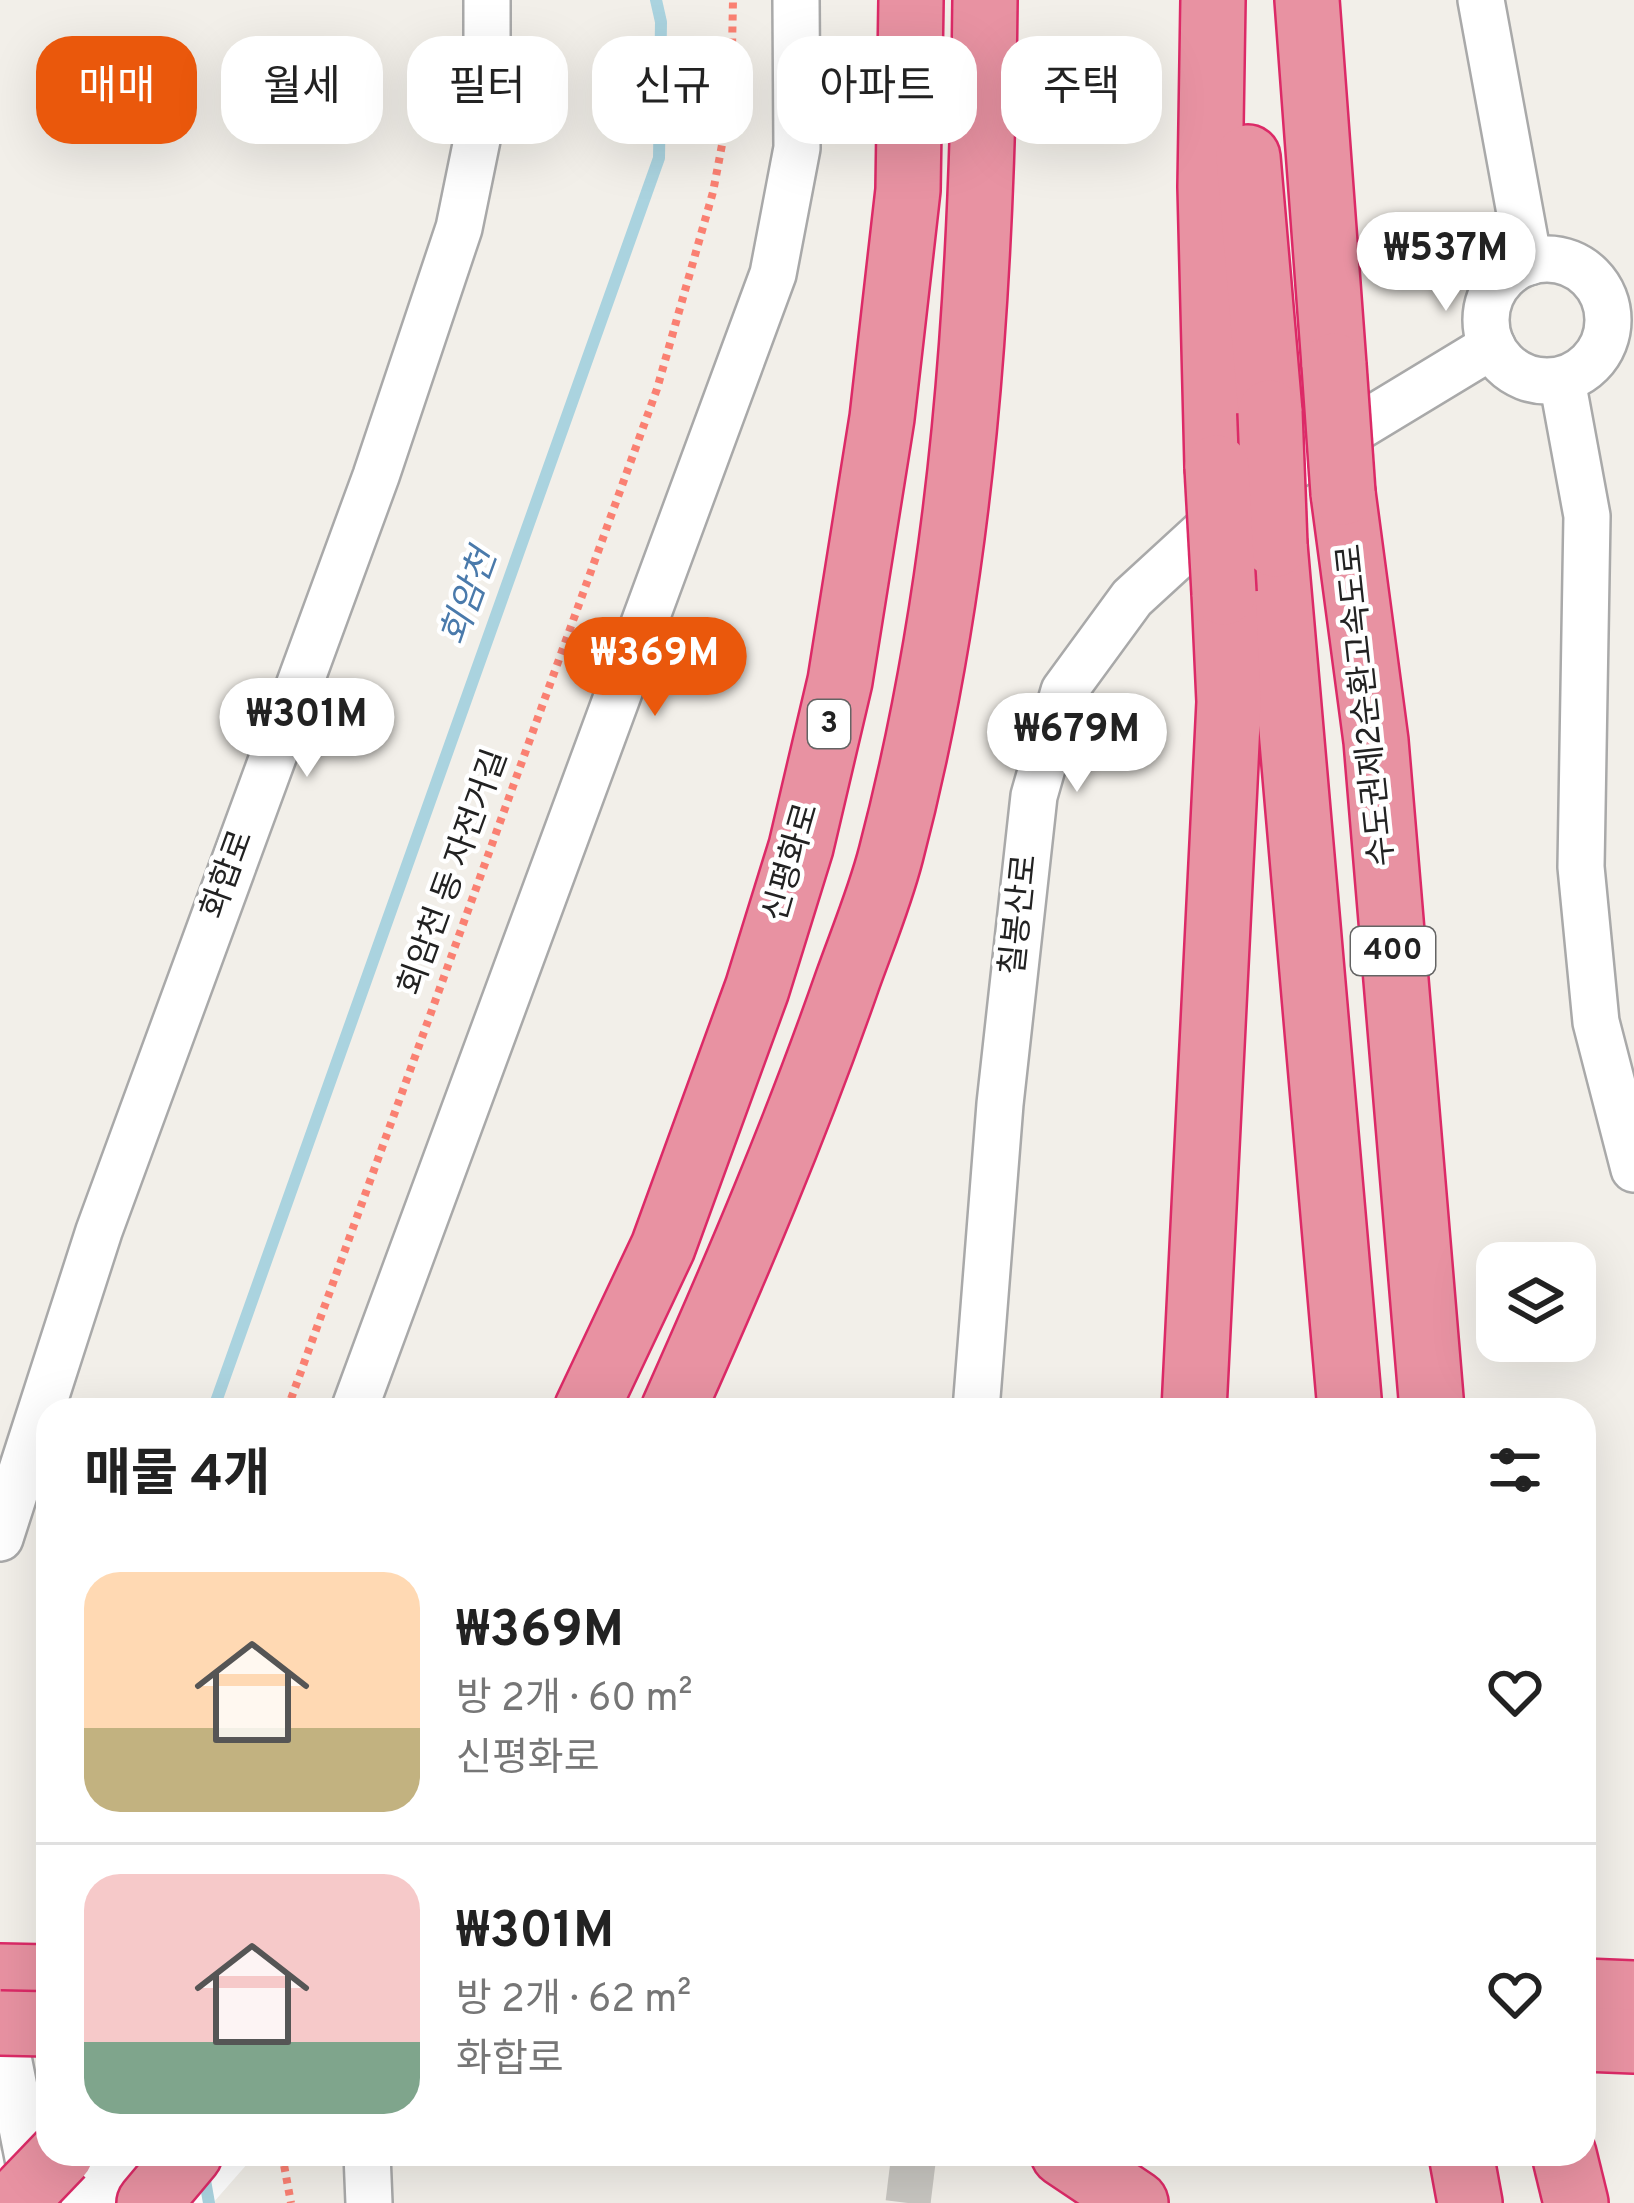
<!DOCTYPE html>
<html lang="ko">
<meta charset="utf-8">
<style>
:root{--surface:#fff;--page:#f2f2f2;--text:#222;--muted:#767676;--line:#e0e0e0;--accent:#ea580c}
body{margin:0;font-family:Overpass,"Noto Sans KR",sans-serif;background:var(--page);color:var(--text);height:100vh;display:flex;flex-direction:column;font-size:45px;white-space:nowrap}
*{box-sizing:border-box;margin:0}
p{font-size:39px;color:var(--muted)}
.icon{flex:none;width:66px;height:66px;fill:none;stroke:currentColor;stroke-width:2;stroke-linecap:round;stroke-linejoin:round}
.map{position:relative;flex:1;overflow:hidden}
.panel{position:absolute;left:36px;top:1398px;width:1560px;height:768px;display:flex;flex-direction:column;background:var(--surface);border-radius:36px;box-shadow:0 12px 48px #0002}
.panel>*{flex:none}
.hud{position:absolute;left:36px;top:36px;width:1563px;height:108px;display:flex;gap:24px}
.controls{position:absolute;left:1476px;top:1242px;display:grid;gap:24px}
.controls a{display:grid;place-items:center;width:120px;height:120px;border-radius:24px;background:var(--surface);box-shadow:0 12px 48px #0002;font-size:60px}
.price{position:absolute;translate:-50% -102px;padding:0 27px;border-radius:42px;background:#fff;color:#222;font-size:39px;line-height:78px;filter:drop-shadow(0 3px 6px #0008)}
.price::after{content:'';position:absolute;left:50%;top:72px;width:36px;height:27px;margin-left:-18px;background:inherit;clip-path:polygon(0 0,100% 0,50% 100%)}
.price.selected{background:var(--accent);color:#fff}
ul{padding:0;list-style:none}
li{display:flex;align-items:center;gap:36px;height:300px;padding:0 48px}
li+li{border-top:3px solid var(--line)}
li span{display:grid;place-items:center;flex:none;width:336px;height:240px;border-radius:36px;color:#555}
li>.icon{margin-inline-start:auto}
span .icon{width:144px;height:144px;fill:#fffc;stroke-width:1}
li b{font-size:51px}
h2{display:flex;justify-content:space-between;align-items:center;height:144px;padding:0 48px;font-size:51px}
.chip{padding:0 42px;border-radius:36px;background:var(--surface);box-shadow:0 12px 48px #0002;font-size:42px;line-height:108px}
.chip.selected{background:var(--accent);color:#fff}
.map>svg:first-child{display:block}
.pier{fill:#fff}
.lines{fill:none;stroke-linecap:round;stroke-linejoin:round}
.stream{stroke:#aad3df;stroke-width:12}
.minor-tunnel{stroke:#c8c6c1;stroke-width:45;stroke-dasharray:45 22;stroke-linecap:butt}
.minor-casing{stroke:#a9a9a9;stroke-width:50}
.highway-casing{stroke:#dc2a67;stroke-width:68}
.path{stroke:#fa8072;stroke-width:8;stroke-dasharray:6 6;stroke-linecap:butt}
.minor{stroke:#fff;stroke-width:45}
.highway{stroke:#e892a2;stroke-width:63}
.highway-bridge-casing{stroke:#dc2a67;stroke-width:68;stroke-linecap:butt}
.highway-bridge{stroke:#e892a2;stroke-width:63}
.labels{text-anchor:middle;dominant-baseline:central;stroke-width:9;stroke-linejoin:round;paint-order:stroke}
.shield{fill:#fff;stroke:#646464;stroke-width:3}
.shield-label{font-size:30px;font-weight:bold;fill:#222}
.street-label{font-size:33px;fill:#222;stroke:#fff}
.water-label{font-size:36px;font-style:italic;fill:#4a7aab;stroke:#fff}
</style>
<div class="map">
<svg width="1634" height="2203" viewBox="0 0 1634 2203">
<rect width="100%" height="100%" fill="#f2efe9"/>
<path class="pier" d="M48 2096V2154H256L213 2203H0V2151Z"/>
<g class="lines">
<g class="stream">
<path d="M213 1410 659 158 661 22 656 0"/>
<path d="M203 2169 209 2203"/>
</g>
<path class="minor-tunnel" d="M908 2203 914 2154"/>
<defs>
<g id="minor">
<path d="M1481 0 1529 262"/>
<circle cx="1547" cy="320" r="61"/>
<path d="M1562 380 1587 516 1581 867 1596 1022 1634 1169"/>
<path d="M354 1410 773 274 797 148 796 0"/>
<path d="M976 1410 1000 1104 1034 796 1064 691 1132 598 1241 498 1492 346"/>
<path d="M0 1538 99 1231 376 476 459 228 487 91V0"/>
<path d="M0 2017 37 2203"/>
<path d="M367 2154 369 2203"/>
</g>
<g id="highway">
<path d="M1213 0 1210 187 1217 467"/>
<path d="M1307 0 1334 365"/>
<path d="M1248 157 1270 412"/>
<path d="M1343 493 1376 741 1432 1410"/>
<path d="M1275 545 1350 1410"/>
<path d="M586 1410 663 1247 757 989 801 847 840 681 882 418 908 190 911 0"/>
<path d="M673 1410C736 1269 796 1128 847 982 862 940 880 897 891 854 964 576 982 286 985 0"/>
<path d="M1194 1410 1229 702 1224 593"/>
<path d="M0 1976 48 1977"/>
<path d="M1584 1991 1634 1993"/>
<path d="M1584 2039 1634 2041"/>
<path d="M1063 2154 1136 2203"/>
<path d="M1461 2154 1470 2203"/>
<path d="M1564 2154 1576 2203"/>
<path d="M149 2203 190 2154"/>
</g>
</defs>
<use href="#minor" class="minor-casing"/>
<use href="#highway" class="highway-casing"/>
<g class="path">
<path d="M287 1410 657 389 713 192 731 98 733 0"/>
<path d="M282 2154 291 2203"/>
</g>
<use href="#minor" class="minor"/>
<use href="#highway" class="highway"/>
<defs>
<g id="highway-bridge">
<path d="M1334 365 1343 493"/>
<path d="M1270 412 1275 545"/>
<path d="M1217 467 1224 593"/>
<path d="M0 2023 48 2024"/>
<path d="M14 2203 61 2154"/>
</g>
</defs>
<use href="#highway-bridge" class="highway-bridge-casing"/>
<use href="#highway-bridge" class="highway-bridge"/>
</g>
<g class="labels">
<g class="shield">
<rect x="808" y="700" width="42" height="48" rx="9"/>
<rect x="1351" y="927" width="84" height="48" rx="9"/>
</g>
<g class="shield-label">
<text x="829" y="724">3</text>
<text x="1393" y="951">400</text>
</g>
<g class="street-label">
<text transform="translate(1368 705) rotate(-96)">수도권제2순환고속도로</text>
<text transform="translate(793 863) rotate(-74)">신평화로</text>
<text transform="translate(455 873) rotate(-70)">회암천 동 자전거길</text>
<text transform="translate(229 875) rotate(-70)">화합로</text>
<text transform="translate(1021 915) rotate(-84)">칠봉산로</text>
</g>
<g class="water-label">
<text transform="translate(471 598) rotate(-70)">회암천</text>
</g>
</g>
</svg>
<div class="controls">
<a><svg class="icon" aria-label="layers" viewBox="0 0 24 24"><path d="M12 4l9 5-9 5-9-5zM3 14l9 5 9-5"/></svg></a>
</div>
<b class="price" style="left:1446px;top:314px">₩537M</b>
<b class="price selected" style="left:655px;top:719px">₩369M</b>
<b class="price" style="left:307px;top:780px">₩301M</b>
<b class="price" style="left:1077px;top:795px">₩679M</b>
<div class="hud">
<a class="chip selected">매매</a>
<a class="chip">월세</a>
<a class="chip">필터</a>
<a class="chip">신규</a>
<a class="chip">아파트</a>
<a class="chip">주택</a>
</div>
<section class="panel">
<h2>매물 4개<svg class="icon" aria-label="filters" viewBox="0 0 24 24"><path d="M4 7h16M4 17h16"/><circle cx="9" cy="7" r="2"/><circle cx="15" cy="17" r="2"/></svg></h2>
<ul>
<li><span style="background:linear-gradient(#ffd9b3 65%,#c2b280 0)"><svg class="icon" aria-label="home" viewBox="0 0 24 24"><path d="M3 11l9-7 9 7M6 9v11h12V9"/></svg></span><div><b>₩369M</b><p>방 2개 · 60 m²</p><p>신평화로</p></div><svg class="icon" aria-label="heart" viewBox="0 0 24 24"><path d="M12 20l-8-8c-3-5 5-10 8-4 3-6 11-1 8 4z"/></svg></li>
<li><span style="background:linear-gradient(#f6c9c9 70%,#7fa58c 0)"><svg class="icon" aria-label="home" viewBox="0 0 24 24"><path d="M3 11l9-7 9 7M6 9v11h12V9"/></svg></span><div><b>₩301M</b><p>방 2개 · 62 m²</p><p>화합로</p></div><svg class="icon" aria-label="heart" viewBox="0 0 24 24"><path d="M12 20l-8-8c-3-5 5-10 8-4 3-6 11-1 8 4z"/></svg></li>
</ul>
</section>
</div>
